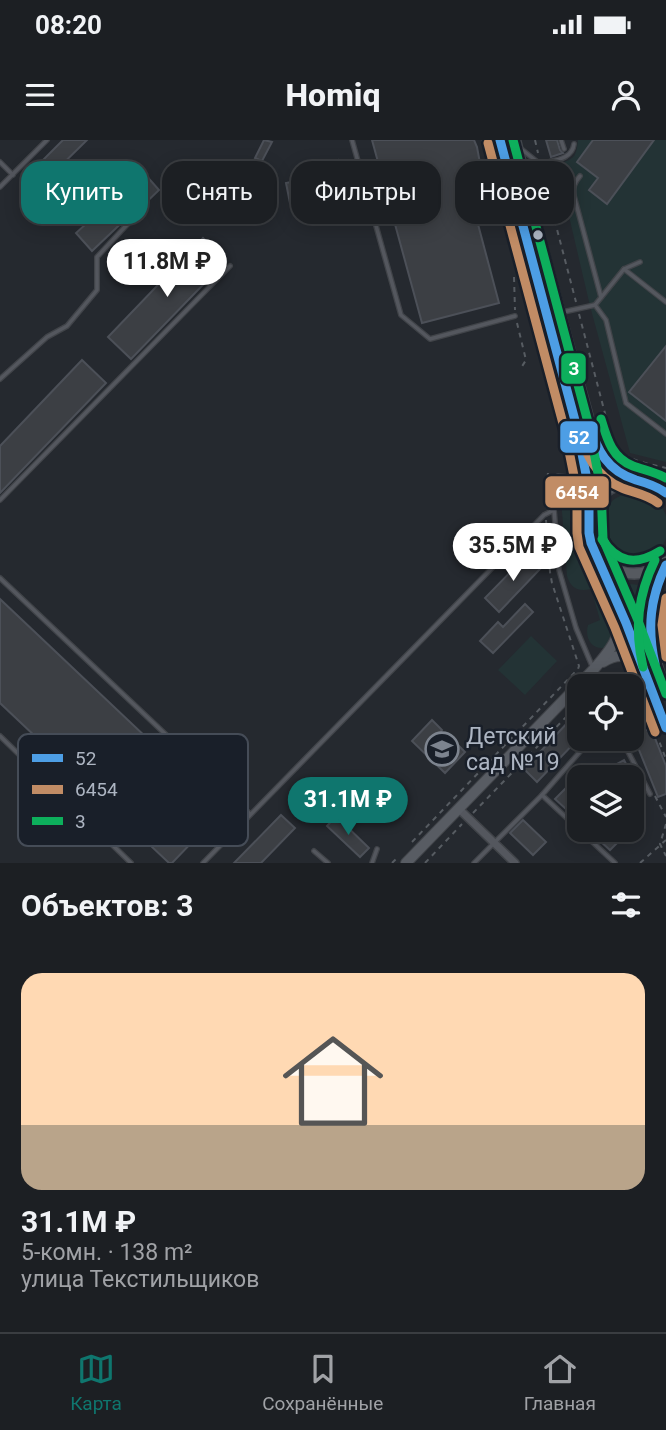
<!DOCTYPE html>
<html lang="ru">
<meta charset="utf-8">
<style>
:root{--surface:#1c1f23;--page:#292c30;--text:#f1f3f6;--muted:#a0a2a6;--line:#3a3d41;--accent:#0f766e}
body{margin:0;font-family:Roboto,sans-serif;background:var(--page);color:var(--text);height:100vh;display:flex;flex-direction:column;font-size:26px;white-space:nowrap}
*{box-sizing:border-box;margin:0}
p{font-size:23px;color:var(--muted)}
.icon{flex:none;width:38px;height:38px;fill:none;stroke:currentColor;stroke-width:2;stroke-linecap:round;stroke-linejoin:round}
.map{position:relative;height:723px;overflow:hidden}
.details{display:flex;flex-direction:column;background:var(--surface);flex:1}
.details>*{flex:none}
.banner{position:absolute;left:21px;top:21px;width:625px;height:63px;display:flex;gap:14px}
.controls{position:absolute;left:567px;top:534px;display:grid;gap:14px}
.controls a{display:grid;place-items:center;width:77px;height:77px;border-radius:14px;background:var(--surface);box-shadow:0 4px 18px #0003,0 0 0 2px var(--line);font-size:35px}
.price{position:absolute;translate:-50% -60px;padding:0 16px;border-radius:24px;background:#fff;color:#222;font-size:23px;line-height:46px;filter:drop-shadow(0 2px 4px #0008)}
.price::after{content:'';position:absolute;left:50%;top:42px;width:21px;height:16px;margin-left:-10px;background:inherit;clip-path:polygon(0 0,100% 0,50% 100%)}
.price.on{background:var(--accent);color:#fff}
ul{padding:0;list-style:none}
li{display:grid;align-content:center;gap:14px;height:371px;padding:0 21px}
li span{display:grid;place-items:center;height:217px;border-radius:21px;color:#555}
li>.icon{margin-inline-start:auto}
span .icon{width:126px;height:126px;fill:#fffc;stroke-width:1}
li b{font-size:30px}
h2{display:flex;justify-content:space-between;align-items:center;height:84px;padding:0 21px;font-size:30px}
.tag{padding:0 24px;border-radius:21px;background:var(--surface);box-shadow:0 4px 18px #0003,0 0 0 2px var(--line);font-size:24px;line-height:63px}
.tag.on{background:var(--accent);color:#fff}
.status{display:flex;justify-content:space-between;align-items:center;height:49px;padding:0 35px;background:var(--surface);direction:ltr}
.status svg{height:19px;fill:currentColor}
header{display:flex;justify-content:space-between;align-items:center;height:91px;padding:0 21px;background:var(--surface);font-size:32px;font-weight:800}
.tabs{display:flex;justify-content:space-around;align-items:center;height:98px;border-top:2px solid var(--line);background:var(--surface);font-size:19px;color:var(--muted)}
.tabs a{display:grid;justify-items:center;gap:4px}
.tabs .on{color:var(--accent)}
.map>svg:first-child{display:block}
.green{fill:#233335}
.building{fill:#3c3f44;stroke:#4c5058;stroke-width:2}
.lines{fill:none;stroke-linecap:round;stroke-linejoin:round}
.lane-casing{stroke:#414449;stroke-width:6}
.street-casing{stroke:#414449;stroke-width:10}
.secondary-casing{stroke:#414449;stroke-width:12}
.primary-casing{stroke:#42464c;stroke-width:13}
.path{stroke:#575c62;stroke-width:2;stroke-dasharray:5 5;stroke-linecap:butt}
.lane{stroke:#54575e;stroke-width:3.5}
.street{stroke:#54575e;stroke-width:7}
.secondary{stroke:#585c63;stroke-width:10}
.primary{stroke:#565a60;stroke-width:10}
.bus-1-casing{stroke:#191f29;stroke-width:14}
.bus-2-casing{stroke:#191f29;stroke-width:14}
.bus-3-casing{stroke:#191f29;stroke-width:14}
.bus-1{stroke:#4d9ee5;stroke-width:9}
.bus-2{stroke:#c18c65;stroke-width:9}
.bus-3{stroke:#0daf5c;stroke-width:9}
.bus-dot{fill:#adb5c2;stroke:#191f29;stroke-width:2.5}
.labels{text-anchor:middle;dominant-baseline:central;stroke-width:5;stroke-linejoin:round;paint-order:stroke}
.poi-label{font-size:23px;fill:#adb5c2;stroke:#191f29;text-anchor:start}
.key{fill:#191f29;stroke:#454c57;stroke-width:2}
.key-label{font-size:19px;fill:#adb5c2}
.line-badge{stroke:#191f29;stroke-width:2.5}
.badge-label{font-size:19px;text-anchor:middle;font-weight:bold;fill:#fff}
</style>
<div class="status"><b>08:20</b><svg viewBox="0 0 49 12"><path d="M0 12V9h3v3zM5 12V6h3v6zM10 12V3h3v9zM15 12V0h3v12zM26 1h20v11H26zM47 4h2v5h-2z"/></svg></div>
<header><svg class="icon" aria-label="menu" viewBox="0 0 24 24"><path d="M4 6h16M4 12h16M4 18h16"/></svg>Homiq<svg class="icon" aria-label="person" viewBox="0 0 24 24"><circle cx="12" cy="8" r="4"/><path d="M4 21q1-7 8-7t8 7"/></svg></header>
<div class="map">
<svg width="666" height="723" viewBox="0 0 666 723">
<rect width="100%" height="100%" fill="#25292f"/>
<g class="green">
<path d="M492 0H498L579 317 577 320 575 318Z"/>
<path d="M578 0H666V322L630 313 590 166 557 25C574 18 576 19 578 0Z"/>
<path d="M574 347 582 353C584 368 579 384 580 399L614 493 608 507C593 512 584 499 588 485L600 480 591 449C579 452 571 449 567 436L561 359 564 351Z"/>
<circle cx="634" cy="387" r="34"/>
<path d="M622 443 639 445 644 449 639 487 635 488 618 447Z"/>
<path d="M531 496 557 521 525 555 498 530Z"/>
</g>
<g class="building">
<path d="M63 0H87L32 54 21 42Z"/>
<path d="M264 0 272 2 262 21 255 18Z"/>
<path d="M372 0H474L477 7 482 34 480 56 471 58 499 163 422 183Z"/>
<path d="M546 0H557L560 10 563 13 551 17Z"/>
<path d="M593 0H654L607 64 589 50 598 38 577 22Z"/>
<path d="M338 20 343 43 335 45 329 22Z"/>
<path d="M143 32 159 50 136 72 132 73 92 111 76 93Z"/>
<path d="M316 37 322 65 304 69 302 61 290 63 286 43Z"/>
<path d="M203 98 226 121 131 219 108 197Z"/>
<path d="M666 206V281L629 252Z"/>
<path d="M82 220 106 243 0 353V306Z"/>
<path d="M527 415 541 428 499 472 485 458Z"/>
<path d="M0 459 223 670 172 723H169L0 563Z"/>
<path d="M525 464 533 472 493 513 480 501 498 482 503 487Z"/>
<path d="M571 579 579 587V598L537 642 524 629Z"/>
<path d="M432 580 442 590 434 599 445 610 454 601 465 612 445 633 412 601Z"/>
<path d="M651 588 666 626V654L658 657 633 595Z"/>
<path d="M624 620 633 637H622L615 625Z"/>
<path d="M568 646 579 656V681L555 659Z"/>
<path d="M281 675 295 688 261 723H234Z"/>
<path d="M336 676 369 708 360 717 327 686Z"/>
<path d="M523 680 546 702 533 715 510 693Z"/>
<path d="M588 690H615L623 697 610 710Z"/>
</g>
<g class="lines">
<defs>
<g id="lane">
<path d="M352 0 401 175 430 199 515 176"/>
<path d="M484 0 576 338"/>
<path d="M561 0 564 9"/>
<path d="M520 8 540 24 527 43"/>
<path d="M0 22 13 35"/>
<path d="M540 24C554 20 572 20 574 4"/>
<path d="M580 36C574 43 573 47 574 56L601 157"/>
<path d="M0 47 47 0"/>
<path d="M624 129 640 122"/>
<path d="M666 162 624 129 595 165 606 180 626 263 666 294"/>
<path d="M563 172 595 165"/>
<path d="M0 239 47 197 67 186 97 150V117L135 76"/>
<path d="M583 339 558 336 554 370 559 430 576 488 593 528"/>
<path d="M0 360 230 126"/>
<path d="M0 438 250 674"/>
<path d="M574 568 579 572"/>
<path d="M0 596 131 723"/>
<path d="M621 598 650 654"/>
<path d="M542 655 615 723"/>
<path d="M314 711 328 723"/>
<path d="M203 723 544 375 554 370"/>
<path d="M372 723 377 709"/>
<path d="M474 723 542 655 592 598"/>
</g>
<path id="street" d="M459 669 515 723"/>
<g id="secondary">
<path d="M603 522C616 514 627 514 641 523"/>
<path d="M406 723 594 529C615 504 622 499 615 465"/>
</g>
<g id="primary">
<path d="M500 0 577 288 589 350 590 375"/>
<path d="M515 0 539 98 594 300C603 323 614 334 639 341"/>
<path d="M666 353C654 342 636 338 620 344 554 367 603 467 666 422"/>
<path d="M598 419 626 483 666 588"/>
<path d="M666 425C641 472 647 504 666 552"/>
</g>
</defs>
<use href="#lane" class="lane-casing"/>
<use href="#street" class="street-casing"/>
<use href="#secondary" class="secondary-casing"/>
<use href="#primary" class="primary-casing"/>
<g class="path">
<path d="M535 0 538 13"/>
<path d="M542 32 576 162"/>
<path d="M514 137 515 170"/>
<path d="M579 174 613 304C625 321 647 323 666 328"/>
<path d="M517 183 526 220 521 228"/>
<path d="M546 368 548 332"/>
<path d="M666 466 664 491 666 501"/>
<path d="M597 546C611 539 622 528 635 539L666 619"/>
<path d="M655 656 666 677"/>
<path d="M473 673 569 574"/>
<path d="M666 684 660 704 666 716"/>
<path d="M412 702 578 529 579 526 552 443 550 432 546 380"/>
<path d="M392 723 399 716"/>
<path d="M425 723 462 684"/>
<path d="M640 723 666 700"/>
</g>
<use href="#lane" class="lane"/>
<use href="#street" class="street"/>
<use href="#secondary" class="secondary"/>
<use href="#primary" class="primary"/>
<defs>
<g id="bus-1">
<path d="M500 0 577 288 589 350V393L591 403 626 483 666 588"/>
<path d="M589 283C597 310 607 331 636 340 647 343 657 346 666 353"/>
<path d="M655 524C647 488 650 458 666 425"/>
</g>
<g id="bus-2">
<path d="M488 3 565 291 577 351V393L579 407 615 488 655 592"/>
<path d="M577 287C585 312 595 337 622 348 634 353 647 354 658 363"/>
<path d="M666 458 662 485 666 517"/>
</g>
<g id="bus-3">
<path d="M513 0 589 286 601 349 603 399 637 478 666 554"/>
<path d="M601 279C607 299 612 318 633 326 644 330 655 332 666 338"/>
<path d="M602 399C617 423 636 426 660 411"/>
<path d="M643 527C634 488 638 455 655 420"/>
</g>
</defs>
<use href="#bus-1" class="bus-1-casing"/>
<use href="#bus-2" class="bus-2-casing"/>
<use href="#bus-3" class="bus-3-casing"/>
<use href="#bus-1" class="bus-1"/>
<use href="#bus-2" class="bus-2"/>
<use href="#bus-3" class="bus-3"/>
</g>
<defs>
<symbol id="school-ring" viewBox="-11 -11 22 22"><circle r="9.5" fill="#191f29" stroke="#7d848f" stroke-width="1.5"/><path d="M0-5L7-2L0 1L-7-2ZM-4 1L0 2.5L4 1V4Q0 6-4 4Z" fill="#7d848f"/></symbol>
</defs>
<g fill-rule="evenodd">
<use href="#school-ring" x="423" y="590" width="38" height="38"/>
</g>
<circle class="bus-dot" cx="538" cy="95" r="6"/>
<g class="labels">
<g class="poi-label">
<text x="466" y="596">Детский<tspan x="466" dy="26">сад №19</tspan></text>
</g>
</g>
<rect x="18" y="594" width="230" height="112" rx="10" class="key"/>
<rect x="32" y="614" width="31" height="8" fill="#4d9ee5"/>
<rect x="32" y="645" width="31" height="9" fill="#c18c65"/>
<rect x="32" y="677" width="31" height="8" fill="#0daf5c"/>
<g class="key-label">
<text x="75" y="625">52</text>
<text x="75" y="656">6454</text>
<text x="75" y="688">3</text>
</g>
<g class="line-badge">
<rect x="560" y="212" width="27" height="33" rx="7" fill="#0daf5c"/>
<rect x="559" y="280" width="40" height="34" rx="7" fill="#4d9ee5"/>
<rect x="544" y="335" width="66" height="34" rx="7" fill="#c18c65"/>
</g>
<g class="badge-label">
<text x="574" y="235">3</text>
<text x="579" y="304">52</text>
<text x="577" y="359">6454</text>
</g>
</svg>
<div class="controls">
<a><svg class="icon" aria-label="locate" viewBox="0 0 24 24"><circle cx="12" cy="12" r="6"/><path d="M12 2v4M12 18v4M2 12h4M18 12h4"/></svg></a>
<a><svg class="icon" aria-label="layers" viewBox="0 0 24 24"><path d="M12 4l9 5-9 5-9-5zM3 14l9 5 9-5"/></svg></a>
</div>
<b class="price" style="left:167px;top:159px">11.8M ₽</b>
<b class="price" style="left:513px;top:443px">35.5M ₽</b>
<b class="price on" style="left:348px;top:697px">31.1M ₽</b>
<div class="banner">
<a class="tag on">Купить</a>
<a class="tag">Снять</a>
<a class="tag">Фильтры</a>
<a class="tag">Новое</a>
</div>
</div>
<section class="details">
<h2>Объектов: 3<svg class="icon" aria-label="filters" viewBox="0 0 24 24"><path d="M4 7h16M4 17h16"/><circle cx="9" cy="7" r="2"/><circle cx="15" cy="17" r="2"/></svg></h2>
<ul>
<li><span style="background:linear-gradient(#ffd9b3 70%,#b9a48a 0)"><svg class="icon" aria-label="home" viewBox="0 0 24 24"><path d="M3 11l9-7 9 7M6 9v11h12V9"/></svg></span><div><b>31.1M ₽</b><p>5-комн. · 138 m²</p><p>улица Текстильщиков</p></div></li>
</ul>
</section>
<nav class="tabs">
<a class="on"><svg class="icon" aria-label="map" viewBox="0 0 24 24"><path d="M3 6l6-2 6 2 6-2v14l-6 2-6-2-6 2zM9 4v14M15 6v14"/></svg>Карта</a>
<a><svg class="icon" aria-label="saved" viewBox="0 0 24 24"><path d="M7 4h10v16l-5-4-5 4z"/></svg>Сохранённые</a>
<a><svg class="icon" aria-label="home" viewBox="0 0 24 24"><path d="M3 11l9-7 9 7M6 9v11h12V9"/></svg>Главная</a>
</nav>
